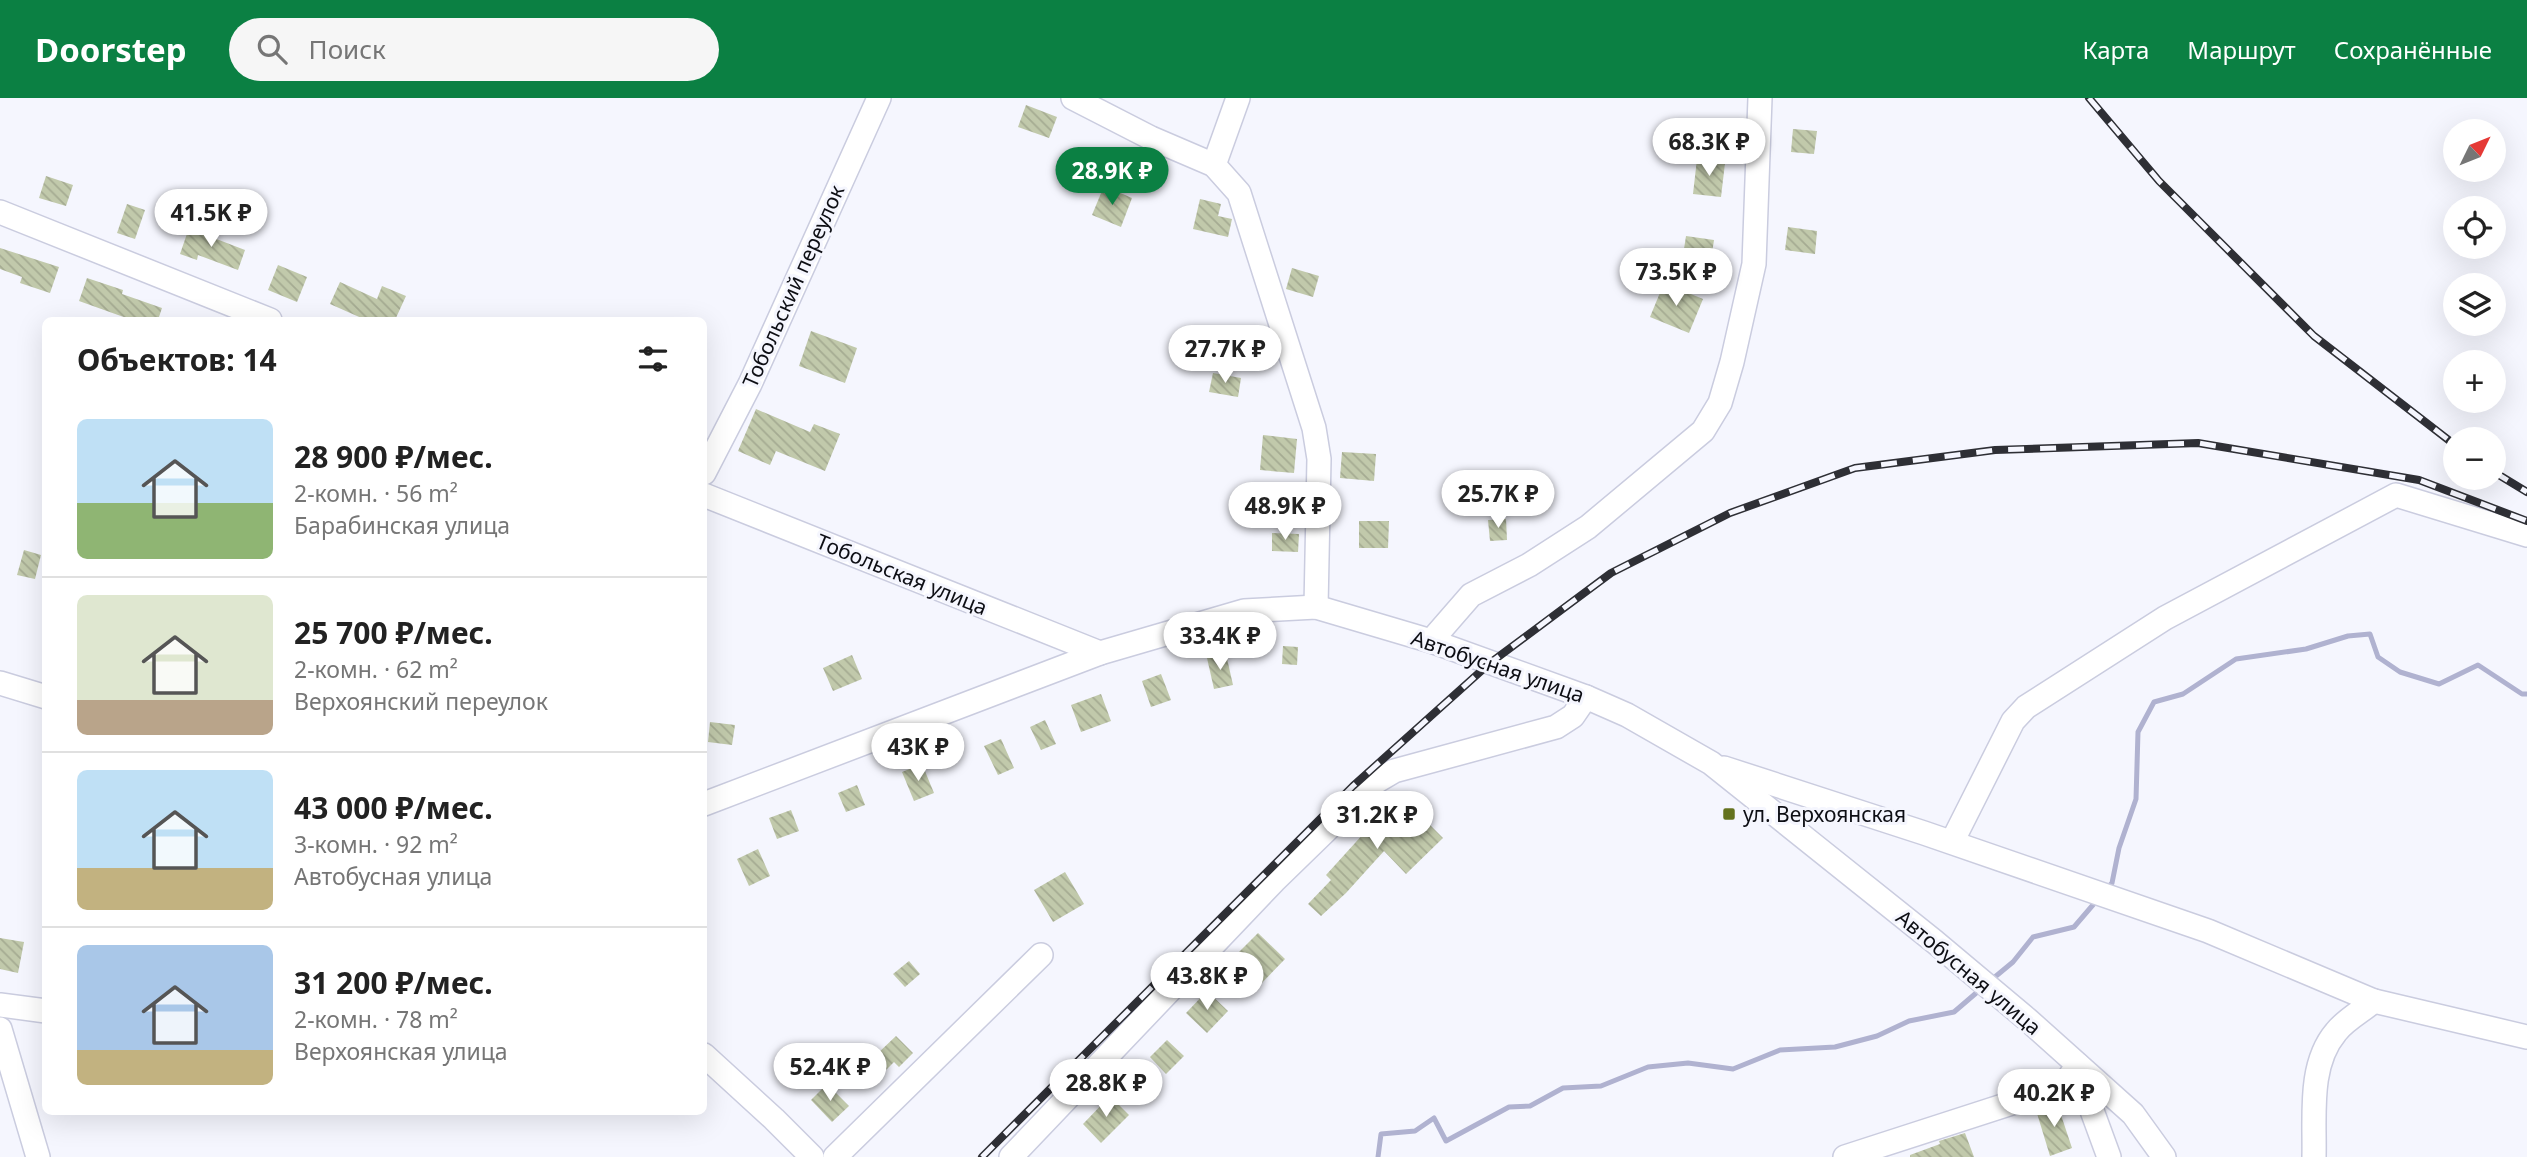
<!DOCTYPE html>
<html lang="ru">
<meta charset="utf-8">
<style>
:root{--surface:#fff;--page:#f6f6f6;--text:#222;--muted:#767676;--line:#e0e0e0;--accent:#0b8043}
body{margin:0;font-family:"Noto Sans",sans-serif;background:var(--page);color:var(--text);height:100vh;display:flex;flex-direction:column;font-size:26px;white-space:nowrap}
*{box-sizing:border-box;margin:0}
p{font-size:23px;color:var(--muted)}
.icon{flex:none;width:38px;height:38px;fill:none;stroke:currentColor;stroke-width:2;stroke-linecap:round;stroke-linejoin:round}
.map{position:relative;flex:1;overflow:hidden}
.side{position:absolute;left:42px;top:219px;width:665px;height:798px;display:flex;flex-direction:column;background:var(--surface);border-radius:10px;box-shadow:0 7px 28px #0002}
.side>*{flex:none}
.needle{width:46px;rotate:47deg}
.tools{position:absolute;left:2443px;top:21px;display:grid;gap:14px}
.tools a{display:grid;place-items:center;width:63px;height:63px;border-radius:50%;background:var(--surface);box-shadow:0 7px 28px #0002;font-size:35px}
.price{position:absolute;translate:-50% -60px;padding:0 16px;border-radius:24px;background:#fff;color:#222;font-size:23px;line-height:46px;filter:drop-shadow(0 2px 4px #0008)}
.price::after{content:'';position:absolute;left:50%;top:42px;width:21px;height:16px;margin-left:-10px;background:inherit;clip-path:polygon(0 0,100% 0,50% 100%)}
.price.on{background:var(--accent);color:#fff}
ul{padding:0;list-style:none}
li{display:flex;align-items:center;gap:21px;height:175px;padding:0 35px}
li+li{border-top:2px solid var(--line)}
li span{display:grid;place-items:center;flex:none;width:196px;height:140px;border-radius:10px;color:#555}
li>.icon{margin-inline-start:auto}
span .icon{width:84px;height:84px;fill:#fffc;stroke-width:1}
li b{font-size:30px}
h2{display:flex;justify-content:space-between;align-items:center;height:84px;padding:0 35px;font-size:30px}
header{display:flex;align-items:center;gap:42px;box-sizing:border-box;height:98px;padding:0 35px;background:var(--accent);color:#fff}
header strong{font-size:33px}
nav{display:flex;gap:38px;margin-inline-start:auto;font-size:24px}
.search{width:490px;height:63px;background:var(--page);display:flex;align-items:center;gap:18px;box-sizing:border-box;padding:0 24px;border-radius:38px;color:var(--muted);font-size:26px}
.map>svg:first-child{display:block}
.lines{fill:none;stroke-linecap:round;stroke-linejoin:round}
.stream{stroke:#b0b2d0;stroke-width:5}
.building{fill:url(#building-back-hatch)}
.minor-casing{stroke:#caccdf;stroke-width:26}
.minor{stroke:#fff;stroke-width:23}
.rail-casing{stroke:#2e2f35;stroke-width:8}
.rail{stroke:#f5f6fe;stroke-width:5;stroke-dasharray:16;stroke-linecap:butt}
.poi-dot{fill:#64721e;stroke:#f5f6fe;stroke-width:2.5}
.labels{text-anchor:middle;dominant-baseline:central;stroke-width:6;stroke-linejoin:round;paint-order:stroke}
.street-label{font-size:21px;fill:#0d0e14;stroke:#f5f6fe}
.poi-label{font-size:21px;fill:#0d0e14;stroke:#f5f6fe;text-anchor:start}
</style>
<header>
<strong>Doorstep</strong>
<div class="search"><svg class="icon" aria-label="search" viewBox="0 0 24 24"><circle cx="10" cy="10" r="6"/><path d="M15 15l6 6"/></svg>Поиск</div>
<nav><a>Карта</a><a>Маршрут</a><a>Сохранённые</a></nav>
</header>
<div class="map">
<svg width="2527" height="1059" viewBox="0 0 2527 1059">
<defs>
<pattern id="building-back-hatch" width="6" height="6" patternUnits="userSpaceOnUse" patternTransform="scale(1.75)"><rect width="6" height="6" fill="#c1c9ab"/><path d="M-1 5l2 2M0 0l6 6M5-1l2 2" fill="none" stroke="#a5ab92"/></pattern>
</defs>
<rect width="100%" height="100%" fill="#f5f6fe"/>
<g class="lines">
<g class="stream">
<path d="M2106 791 2112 785 2119 750 2136 701 2138 634 2154 604 2183 596 2236 561 2306 551 2348 538 2370 536 2378 559 2400 574 2439 586 2478 567 2522 596H2527"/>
<path d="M1990 883 2013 864 2033 839 2074 829 2098 801"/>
<path d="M1378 1059 1381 1036 1415 1033 1434 1020 1446 1043 1509 1009 1530 1008 1563 990 1601 988 1648 969 1688 965 1733 971 1780 952 1835 949 1877 938 1909 923 1954 914 1982 890"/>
</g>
</g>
<g class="building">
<path d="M1026 7 1057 19 1049 40 1018 29Z"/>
<path d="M1793 31 1817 33 1814 56 1791 54Z"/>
<path d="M1697 61 1725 65 1721 99 1693 96Z"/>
<path d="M46 78 73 87 66 108 39 100Z"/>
<path d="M1104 88 1132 100 1121 129 1092 117Z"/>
<path d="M1200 101 1221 106 1218 118 1232 121 1228 139 1193 131Z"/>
<path d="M127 106 145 112 135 141 117 135Z"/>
<path d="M190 127 207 134 206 137 245 152 238 172 198 157 197 162 180 156Z"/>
<path d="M1788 129 1817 133 1815 156 1785 152Z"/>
<path d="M1686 138 1714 142 1709 174 1681 170Z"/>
<path d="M0 150 59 169 50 195 20 185 22 179 0 171Z"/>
<path d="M278 167 307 179 297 204 268 192Z"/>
<path d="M1292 170 1319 178 1313 199 1286 191Z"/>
<path d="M87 180 123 192 122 196 162 210 158 222H132L79 203Z"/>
<path d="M340 184 377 201 382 188 406 198 395 222H366L330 206Z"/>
<path d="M1664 185 1703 201 1689 235 1650 219Z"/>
<path d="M811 233 857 250 845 285 799 268Z"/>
<path d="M1213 275 1241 280 1238 299 1209 294Z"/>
<path d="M756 311 810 334 814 326 840 336 825 373 776 353 770 367 738 353Z"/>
<path d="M1263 337 1297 341 1294 375 1260 372Z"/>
<path d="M1342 354 1376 356 1374 383 1340 380Z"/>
<path d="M1506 421 1507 442 1490 443 1488 422Z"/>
<path d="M1359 423H1389L1388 450H1359Z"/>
<path d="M1272 435 1299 436 1298 454 1272 453Z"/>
<path d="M24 452 41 457 35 481 17 477Z"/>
<path d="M1283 548 1298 549 1297 567 1282 566Z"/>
<path d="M1226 556 1233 587 1214 591 1207 560Z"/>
<path d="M852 557 862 581 833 593 823 570Z"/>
<path d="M1161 576 1171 602 1151 609 1142 583Z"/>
<path d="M1101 596 1111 623 1081 634 1071 607Z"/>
<path d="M1045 622 1056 646 1041 652 1030 629Z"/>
<path d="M710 624 735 627 732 647 708 644Z"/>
<path d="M1001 641 1014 670 998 677 984 648Z"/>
<path d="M922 666 934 695 914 703 902 674Z"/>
<path d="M857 687 865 707 846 714 838 695Z"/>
<path d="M1375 705 1387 717 1398 706 1421 730 1427 724 1443 740 1406 776 1384 753 1346 795 1321 818 1308 806 1331 782 1326 777 1365 734 1355 724Z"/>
<path d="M791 712 799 733 777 741 769 720Z"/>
<path d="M758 751 770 778 749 788 737 761Z"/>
<path d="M1065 774 1084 806 1053 824 1034 792Z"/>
<path d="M1258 835 1285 861 1257 890 1230 863Z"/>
<path d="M0 840 24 844 18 875 0 871Z"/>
<path d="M909 863 920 876 905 889 893 876Z"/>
<path d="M1207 893 1228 913 1207 935 1186 915Z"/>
<path d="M896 938 913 955 899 969 894 964 872 986 855 968 871 952 876 957Z"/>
<path d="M1167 942 1184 958 1166 976 1150 959Z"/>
<path d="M827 986 849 1008 832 1024 811 1002Z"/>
<path d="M1110 998 1129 1017 1101 1045 1083 1026Z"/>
<path d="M2057 1005 2072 1050 2050 1058 2036 1012Z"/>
<path d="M1965 1035 1974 1059H1910V1057L1940 1046 1939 1043Z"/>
</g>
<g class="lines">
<defs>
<g id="minor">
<path d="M1073 0 1151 40 1214 67 1239 95 1314 330 1319 361 1316 509"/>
<path d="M1214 67 1238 0"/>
<path d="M0 114 270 222"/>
<path d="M704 375 750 286 879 0"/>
<path d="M704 397 1100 555"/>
<path d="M1431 543 1471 497 1529 467 1588 429 1703 333 1720 305 1732 264 1754 166 1760 0"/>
<path d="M0 585 46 599"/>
<path d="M1724 670 1924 735 2208 833 2374 903C2362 913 2345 922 2336 934 2308 967 2315 1018 2314 1059"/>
<path d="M704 706 1100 555 1244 513 1316 509 1431 543 1586 599 1627 617 1711 665 1935 844 2028 922 2133 1016 2164 1059"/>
<path d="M1952 744 2013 623 2026 609 2165 520 2396 397 2527 437"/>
<path d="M2374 903 2527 939"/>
<path d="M0 907 46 913"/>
<path d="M0 931 38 1059"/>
<path d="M704 957 774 1021 812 1059"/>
<path d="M2070 980 2082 991 2087 999 2109 1059"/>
<path d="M835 1059 1041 857"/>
<path d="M1011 1059 1274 783 1377 683 1394 673 1556 629 1573 618 1586 599"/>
<path d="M1845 1059 2055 991 2065 985 2078 967"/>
</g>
</defs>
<use href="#minor" class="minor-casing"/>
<use href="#minor" class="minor"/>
<defs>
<g id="rail">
<path d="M2089 0 2159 83 2314 238 2455 347"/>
<path d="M2494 374 2527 394"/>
<path d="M982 1059 1353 688 1490 565 1611 475 1730 415 1855 370 1995 352 2198 345 2419 382 2527 423"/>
</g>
</defs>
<use href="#rail" class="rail-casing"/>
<use href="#rail" class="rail"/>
</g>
<rect class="poi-dot" x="1722" y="709" width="14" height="14" rx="3.5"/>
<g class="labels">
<g class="street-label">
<text transform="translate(793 188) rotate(-66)">Тобольский переулок</text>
<text transform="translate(902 476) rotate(22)">Тобольская улица</text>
<text transform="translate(1498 568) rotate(19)">Автобусная улица</text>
<text transform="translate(1969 874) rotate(40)">Автобусная улица</text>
</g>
<g class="poi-label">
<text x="1743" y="716">ул. Верхоянская</text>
</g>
</g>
</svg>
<div class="tools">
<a><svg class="needle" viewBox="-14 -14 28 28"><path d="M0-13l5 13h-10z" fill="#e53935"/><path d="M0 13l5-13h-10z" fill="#767676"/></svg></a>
<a><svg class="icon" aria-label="locate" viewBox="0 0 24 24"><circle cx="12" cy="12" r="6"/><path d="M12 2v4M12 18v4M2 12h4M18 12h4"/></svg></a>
<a><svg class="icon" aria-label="layers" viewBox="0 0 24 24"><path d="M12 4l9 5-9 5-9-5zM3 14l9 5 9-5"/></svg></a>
<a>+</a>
<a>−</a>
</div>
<b class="price" style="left:1709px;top:80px">68.3K ₽</b>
<b class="price on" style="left:1112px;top:109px">28.9K ₽</b>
<b class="price" style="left:211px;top:151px">41.5K ₽</b>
<b class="price" style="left:1676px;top:210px">73.5K ₽</b>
<b class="price" style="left:1225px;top:287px">27.7K ₽</b>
<b class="price" style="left:1498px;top:432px">25.7K ₽</b>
<b class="price" style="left:1285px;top:444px">48.9K ₽</b>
<b class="price" style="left:1220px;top:574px">33.4K ₽</b>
<b class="price" style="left:918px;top:685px">43K ₽</b>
<b class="price" style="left:1377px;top:753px">31.2K ₽</b>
<b class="price" style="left:1207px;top:914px">43.8K ₽</b>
<b class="price" style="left:830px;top:1005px">52.4K ₽</b>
<b class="price" style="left:1106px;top:1021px">28.8K ₽</b>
<b class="price" style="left:2054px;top:1031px">40.2K ₽</b>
<section class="side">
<h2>Объектов: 14<svg class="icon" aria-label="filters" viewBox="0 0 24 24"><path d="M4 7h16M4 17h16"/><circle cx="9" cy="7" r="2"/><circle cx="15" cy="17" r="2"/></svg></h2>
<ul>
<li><span style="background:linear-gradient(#bfe0f5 60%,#8fb573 0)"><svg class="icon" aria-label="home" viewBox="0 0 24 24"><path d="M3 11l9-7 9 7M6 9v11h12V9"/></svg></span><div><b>28 900 ₽/мес.</b><p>2-комн. · 56 m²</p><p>Барабинская улица</p></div></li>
<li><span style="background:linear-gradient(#dfe7d0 75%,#b9a48a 0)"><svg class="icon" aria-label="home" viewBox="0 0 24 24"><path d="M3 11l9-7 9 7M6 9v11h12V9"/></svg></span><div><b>25 700 ₽/мес.</b><p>2-комн. · 62 m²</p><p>Верхоянский переулок</p></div></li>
<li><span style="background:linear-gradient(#bfe0f5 70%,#c2b280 0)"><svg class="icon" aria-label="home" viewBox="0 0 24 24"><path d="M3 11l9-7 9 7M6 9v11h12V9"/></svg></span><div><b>43 000 ₽/мес.</b><p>3-комн. · 92 m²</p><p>Автобусная улица</p></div></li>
<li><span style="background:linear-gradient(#a9c7e8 75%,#c2b280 0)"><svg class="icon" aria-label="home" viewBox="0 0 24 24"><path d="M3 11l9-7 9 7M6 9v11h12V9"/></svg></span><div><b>31 200 ₽/мес.</b><p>2-комн. · 78 m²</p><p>Верхоянская улица</p></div></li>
</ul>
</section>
</div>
